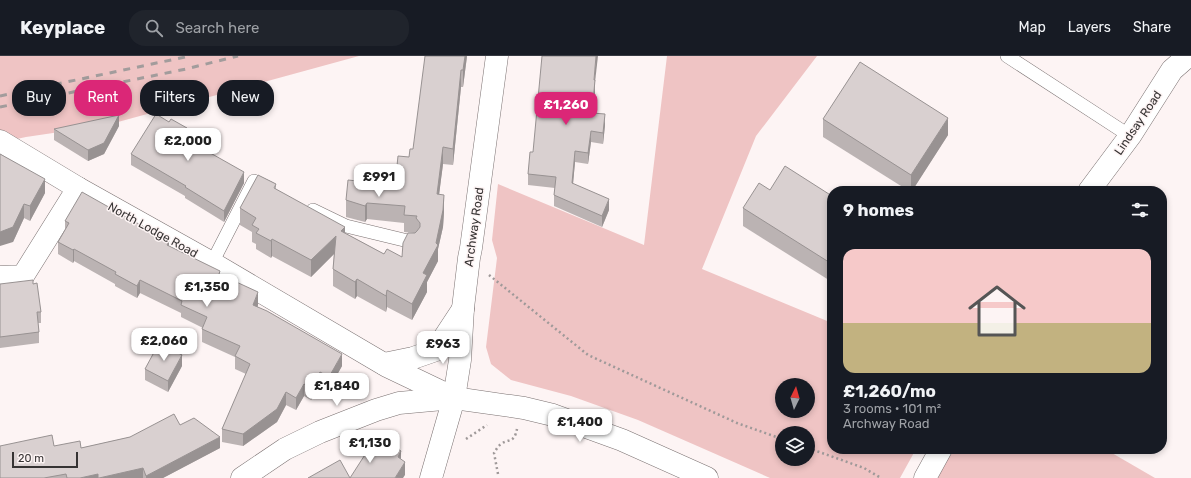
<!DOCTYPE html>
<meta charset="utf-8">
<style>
:root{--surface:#171b24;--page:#20242c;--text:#f1f3f6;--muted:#9ea1a6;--line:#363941;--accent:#db2777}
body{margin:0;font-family:Rubik,sans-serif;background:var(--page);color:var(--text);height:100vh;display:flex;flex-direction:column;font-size:15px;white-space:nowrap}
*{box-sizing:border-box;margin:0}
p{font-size:13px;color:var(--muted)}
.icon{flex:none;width:22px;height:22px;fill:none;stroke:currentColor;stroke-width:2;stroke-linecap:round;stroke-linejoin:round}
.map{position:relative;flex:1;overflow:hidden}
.panel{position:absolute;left:827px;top:130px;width:340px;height:268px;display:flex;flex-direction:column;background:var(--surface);border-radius:16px;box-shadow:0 2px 6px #0003}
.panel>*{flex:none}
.guide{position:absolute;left:12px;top:24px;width:380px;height:36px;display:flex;gap:8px}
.needle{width:26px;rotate:5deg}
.controls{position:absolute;left:775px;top:322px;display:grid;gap:8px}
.controls a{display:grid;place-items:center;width:40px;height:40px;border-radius:50%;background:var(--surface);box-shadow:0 2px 6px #0003;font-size:20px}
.scale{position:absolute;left:12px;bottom:10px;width:66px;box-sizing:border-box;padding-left:4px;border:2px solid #363333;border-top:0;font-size:11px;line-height:14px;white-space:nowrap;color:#363333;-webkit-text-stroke:3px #fdf4f4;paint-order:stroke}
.price{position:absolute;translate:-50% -34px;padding:0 9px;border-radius:8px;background:#fff;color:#222;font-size:13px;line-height:26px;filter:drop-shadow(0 1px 2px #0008)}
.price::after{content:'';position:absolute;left:50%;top:24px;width:12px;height:9px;margin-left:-6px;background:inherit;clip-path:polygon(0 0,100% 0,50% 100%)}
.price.selected{background:var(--accent);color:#fff}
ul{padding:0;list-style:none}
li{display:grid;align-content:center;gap:8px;height:212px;padding:0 16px}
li+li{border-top:1px solid var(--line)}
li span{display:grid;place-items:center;height:124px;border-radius:12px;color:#555}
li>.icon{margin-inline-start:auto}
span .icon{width:72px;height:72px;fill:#fffc;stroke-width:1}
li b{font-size:17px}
h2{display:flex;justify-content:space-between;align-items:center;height:48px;padding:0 16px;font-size:17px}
.tag{padding:0 14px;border-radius:16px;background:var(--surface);box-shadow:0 2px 6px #0003;font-size:14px;line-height:36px}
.tag.selected{background:var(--accent);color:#fff}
header{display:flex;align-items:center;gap:24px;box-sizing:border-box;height:56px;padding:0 20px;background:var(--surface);border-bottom:1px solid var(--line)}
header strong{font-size:19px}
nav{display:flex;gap:22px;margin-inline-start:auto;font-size:14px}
.search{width:280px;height:36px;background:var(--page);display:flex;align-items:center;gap:10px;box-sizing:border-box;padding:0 14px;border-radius:16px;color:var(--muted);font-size:15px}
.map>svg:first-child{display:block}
.green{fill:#efc4c4;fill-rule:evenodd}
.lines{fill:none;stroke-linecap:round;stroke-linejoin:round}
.lane-casing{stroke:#7a7171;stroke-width:14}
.street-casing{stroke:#7a7171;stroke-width:23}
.secondary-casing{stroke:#7a7171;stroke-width:23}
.path{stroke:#9f9999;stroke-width:2.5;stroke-dasharray:2 3;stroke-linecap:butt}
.lane{stroke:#fff;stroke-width:13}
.street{stroke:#fff;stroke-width:22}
.secondary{stroke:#fff;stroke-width:22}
.rail{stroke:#a29c9c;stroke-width:3;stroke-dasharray:7 7;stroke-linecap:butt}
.wall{fill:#bbb3b3}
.shaded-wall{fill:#989292}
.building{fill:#d9d0d0;stroke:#989292}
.labels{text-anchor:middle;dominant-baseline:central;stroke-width:3;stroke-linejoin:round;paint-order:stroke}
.street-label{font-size:12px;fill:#363333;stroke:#fdf4f4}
</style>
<header>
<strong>Keyplace</strong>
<div class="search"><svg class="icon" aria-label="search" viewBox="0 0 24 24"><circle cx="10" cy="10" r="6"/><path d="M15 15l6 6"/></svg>Search here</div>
<nav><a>Map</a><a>Layers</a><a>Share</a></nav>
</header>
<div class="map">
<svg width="1191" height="422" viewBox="0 0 1191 422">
<rect width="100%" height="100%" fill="#fdf4f4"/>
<g class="green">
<path d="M0 0H359L107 69 26 81 3 86 0 85Z"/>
<path d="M667 0H817L756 80 702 213 832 267V393H916L900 422H770L638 364 571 340 511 324 491 308 486 291 497 202 492 184 498 128 553 151 644 189ZM782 329H808V355H782ZM782 377H808V403H782Z"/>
<path d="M941 393H1105L1155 422H925Z"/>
</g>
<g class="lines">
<defs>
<g id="lane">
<path d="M1007 0 1130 80"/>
<path d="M313 154 346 170 412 186"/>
<path d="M212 207 254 125 269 132"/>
</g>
<path id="street" d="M0 221 23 220 78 132"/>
<g id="secondary">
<path d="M0 85 78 132 212 207 387 310 454 342"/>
<path d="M1089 135 1130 80 1172 14 1188 0"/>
<path d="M384 308 413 302 436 294 463 253"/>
<path d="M242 422 285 393 320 376 376 354 399 347 454 342 524 352 553 359 622 384 707 422"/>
<path d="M431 422 454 342 460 304 463 252 469 202 471 192 497 0"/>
<path d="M925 422 941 393"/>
</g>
</defs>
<use href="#lane" class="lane-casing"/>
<use href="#street" class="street-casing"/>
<use href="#secondary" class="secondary-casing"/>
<g class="path">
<path d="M489 219 588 299 737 367 782 383"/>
<path d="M466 383 487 369"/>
<path d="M808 392 864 412 881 422"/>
<path d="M498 418 494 397C496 394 498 390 501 388 509 382 514 388 517 373"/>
</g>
<use href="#lane" class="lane"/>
<use href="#street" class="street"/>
<use href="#secondary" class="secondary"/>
<g class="rail">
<path d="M0 40 190 0"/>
<path d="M0 51 186 13 238 0"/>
</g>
</g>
<g class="wall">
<path d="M467 0 463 31H461L459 51 453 109 443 108 439 138 444 156 443 171 438 193V205L427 226V236L412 264 387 251 386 256 357 240 355 243 333 230V213L334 198 311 221 272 200 271 202 256 193V188L252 186V176L240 169V152L276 133 345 177 384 198 402 201 414 177 404 176V167L367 163 365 166 346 161V144L395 129 413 93Z"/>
<path d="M595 24V36L593 57 605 69 603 88 591 86 588 108 575 106 573 128 609 154 602 171 554 150V139L555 132 528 129V118L533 96Z"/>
<path d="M823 63 948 79 912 135H909L823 81Z"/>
<path d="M119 70 104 98 88 105 54 84V73Z"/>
<path d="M187 83 244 127 224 166 185 142V140L131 109V98Z"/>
<path d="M0 98 45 137 30 165 24 162 13 186Z"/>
<path d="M770 134 832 140V226L743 170V152Z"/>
<path d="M65 165 169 191 220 219 258 249V251L342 310 329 333 320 329 311 344 304 340 296 354 286 349 277 366 243 390 222 386V373L246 318 235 313V301L202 286V273L203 272 181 261V257L140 237 137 242 115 230V228L74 205 73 207 58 198V186L65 174Z"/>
<path d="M0 228H33L41 256V267H38L39 276V287L0 292Z"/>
<path d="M182 310 168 336 145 324V313Z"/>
<path d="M180 369 220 392 163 422H0L54 390 81 392 130 381Z"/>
</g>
<g class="shaded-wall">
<path d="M465 0H467L463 31V14Z"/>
<path d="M596 0H598L594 35V24Z"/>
<path d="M461 14V31L453 109V93Z"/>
<path d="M595 24V36L592 68V57Z"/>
<path d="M605 58V69L603 88V77Z"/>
<path d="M119 59V70L104 98 88 105V94Z"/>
<path d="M948 62V79L912 135H911V119Z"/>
<path d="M187 72V83L182 81Z"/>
<path d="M591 75V86L588 108V97Z"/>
<path d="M443 91V108L437 155V138Z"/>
<path d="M575 95V106L572 138V127Z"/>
<path d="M244 116V127L224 166V155Z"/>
<path d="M45 123V137L30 165V150Z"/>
<path d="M444 139V156L443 171 438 193V205L427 226V236L412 264V248L423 217 436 187Z"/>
<path d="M609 143V154L602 171V160Z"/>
<path d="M367 147V163L365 166V150Z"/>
<path d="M24 148V162L13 186 0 190V176Z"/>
<path d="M345 171V188L341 175Z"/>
<path d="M336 180V196L311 221V204Z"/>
<path d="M272 183V200L271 202V185Z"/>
<path d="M169 185V197L167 189Z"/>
<path d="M74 193V205L73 207V194Z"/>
<path d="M357 223V240L355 243V226Z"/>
<path d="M140 224V237L137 242V230Z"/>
<path d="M387 234V251L386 256V240Z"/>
<path d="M258 236V249L253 261V249Z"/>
<path d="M342 298V310L329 333V321Z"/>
<path d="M182 299V310L168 336V325Z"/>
<path d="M320 316V329L311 344V332Z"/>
<path d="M304 328V340L296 354V342Z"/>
<path d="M286 336V349L277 366 243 390V378Z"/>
<path d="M220 381V392L163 422H146V420Z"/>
<path d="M401 395V408L398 401Z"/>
<path d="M405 406V419L403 422H395Z"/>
<path d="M143 412V422H99Z"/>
<path d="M98 418V422H80Z"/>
</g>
<g class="building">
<path d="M425 0H465L463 14H461L453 93 443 91 437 138 444 139 443 154 436 187 438 189 423 217 427 219 412 248 387 234 386 240 357 223 355 226 333 213 336 180 311 204 272 183 271 185 256 177 259 173 252 169 256 162 240 152 258 119 276 128 274 132 345 171 341 175 384 198 387 193 402 201 403 187 408 177H415L417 175 420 171V167L416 162 417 160 404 159 405 150 367 147 365 150 346 144 348 124 395 129 398 100 409 101 410 93H413Z"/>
<path d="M542 0H596L594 24H595L592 57 605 58 603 77 591 75 588 97 575 95 572 127 609 143 602 160 554 139 556 121 528 118 530 96H533Z"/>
<path d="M860 6 948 62 911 119 823 63Z"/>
<path d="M156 58 169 66 171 63 187 72 182 81 244 116 224 155 185 131 186 130 131 98Z"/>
<path d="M119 59 104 87 88 94 54 73Z"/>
<path d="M0 98 45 123 30 150 24 148 13 171 0 176Z"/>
<path d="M785 110 832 140V208L743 152 759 127 770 134Z"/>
<path d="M82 136 169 185 167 189 220 215 219 218 258 236 253 249 267 255 342 298 329 321 320 316 311 332 304 328 296 342 286 336 277 353 243 378 222 373 250 308 235 300 240 290 202 273 207 261 181 249 182 245 140 224 137 230 115 218 116 216 74 193 73 194 58 186 69 167 65 165Z"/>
<path d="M33 224V228L37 227 41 256H37L39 276 0 281V228Z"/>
<path d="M159 287 182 299 168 325 145 313Z"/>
<path d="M174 358 180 369 194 362 220 381 146 420 143 412 99 422H98V418L80 422H67L66 418 44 422H0V390L52 379 54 390 80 385 81 392 130 381Z"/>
<path d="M377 380 401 395 398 401 405 406 395 422H308L340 404 350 422Z"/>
</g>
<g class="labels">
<g class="street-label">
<text transform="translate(1138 67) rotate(-56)">Lindsay Road</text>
<text transform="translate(474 171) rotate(-82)">Archway Road</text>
<text transform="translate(153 174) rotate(29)">North Lodge Road</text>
</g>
</g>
</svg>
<div class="controls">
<a><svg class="needle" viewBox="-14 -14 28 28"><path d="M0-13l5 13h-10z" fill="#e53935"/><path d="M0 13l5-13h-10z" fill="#9ea1a6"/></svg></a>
<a><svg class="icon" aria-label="layers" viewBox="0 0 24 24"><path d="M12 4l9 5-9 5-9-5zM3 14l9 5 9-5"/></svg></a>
</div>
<div class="scale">20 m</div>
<b class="price selected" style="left:566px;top:70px">£1,260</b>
<b class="price" style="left:188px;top:106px">£2,000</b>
<b class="price" style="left:379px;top:142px">£991</b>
<b class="price" style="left:207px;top:252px">£1,350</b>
<b class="price" style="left:164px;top:306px">£2,060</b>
<b class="price" style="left:443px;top:309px">£963</b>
<b class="price" style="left:337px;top:351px">£1,840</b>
<b class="price" style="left:580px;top:387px">£1,400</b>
<b class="price" style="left:370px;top:408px">£1,130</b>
<div class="guide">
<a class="tag">Buy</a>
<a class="tag selected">Rent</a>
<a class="tag">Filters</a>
<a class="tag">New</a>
</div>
<section class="panel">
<h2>9 homes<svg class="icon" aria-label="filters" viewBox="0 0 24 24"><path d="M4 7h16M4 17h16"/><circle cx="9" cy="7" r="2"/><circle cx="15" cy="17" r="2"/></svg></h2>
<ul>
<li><span style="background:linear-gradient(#f6c9c9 60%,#c2b280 0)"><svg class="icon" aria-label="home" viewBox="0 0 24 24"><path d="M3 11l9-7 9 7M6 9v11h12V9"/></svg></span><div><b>£1,260/mo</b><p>3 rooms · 101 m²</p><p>Archway Road</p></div></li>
</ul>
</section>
</div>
